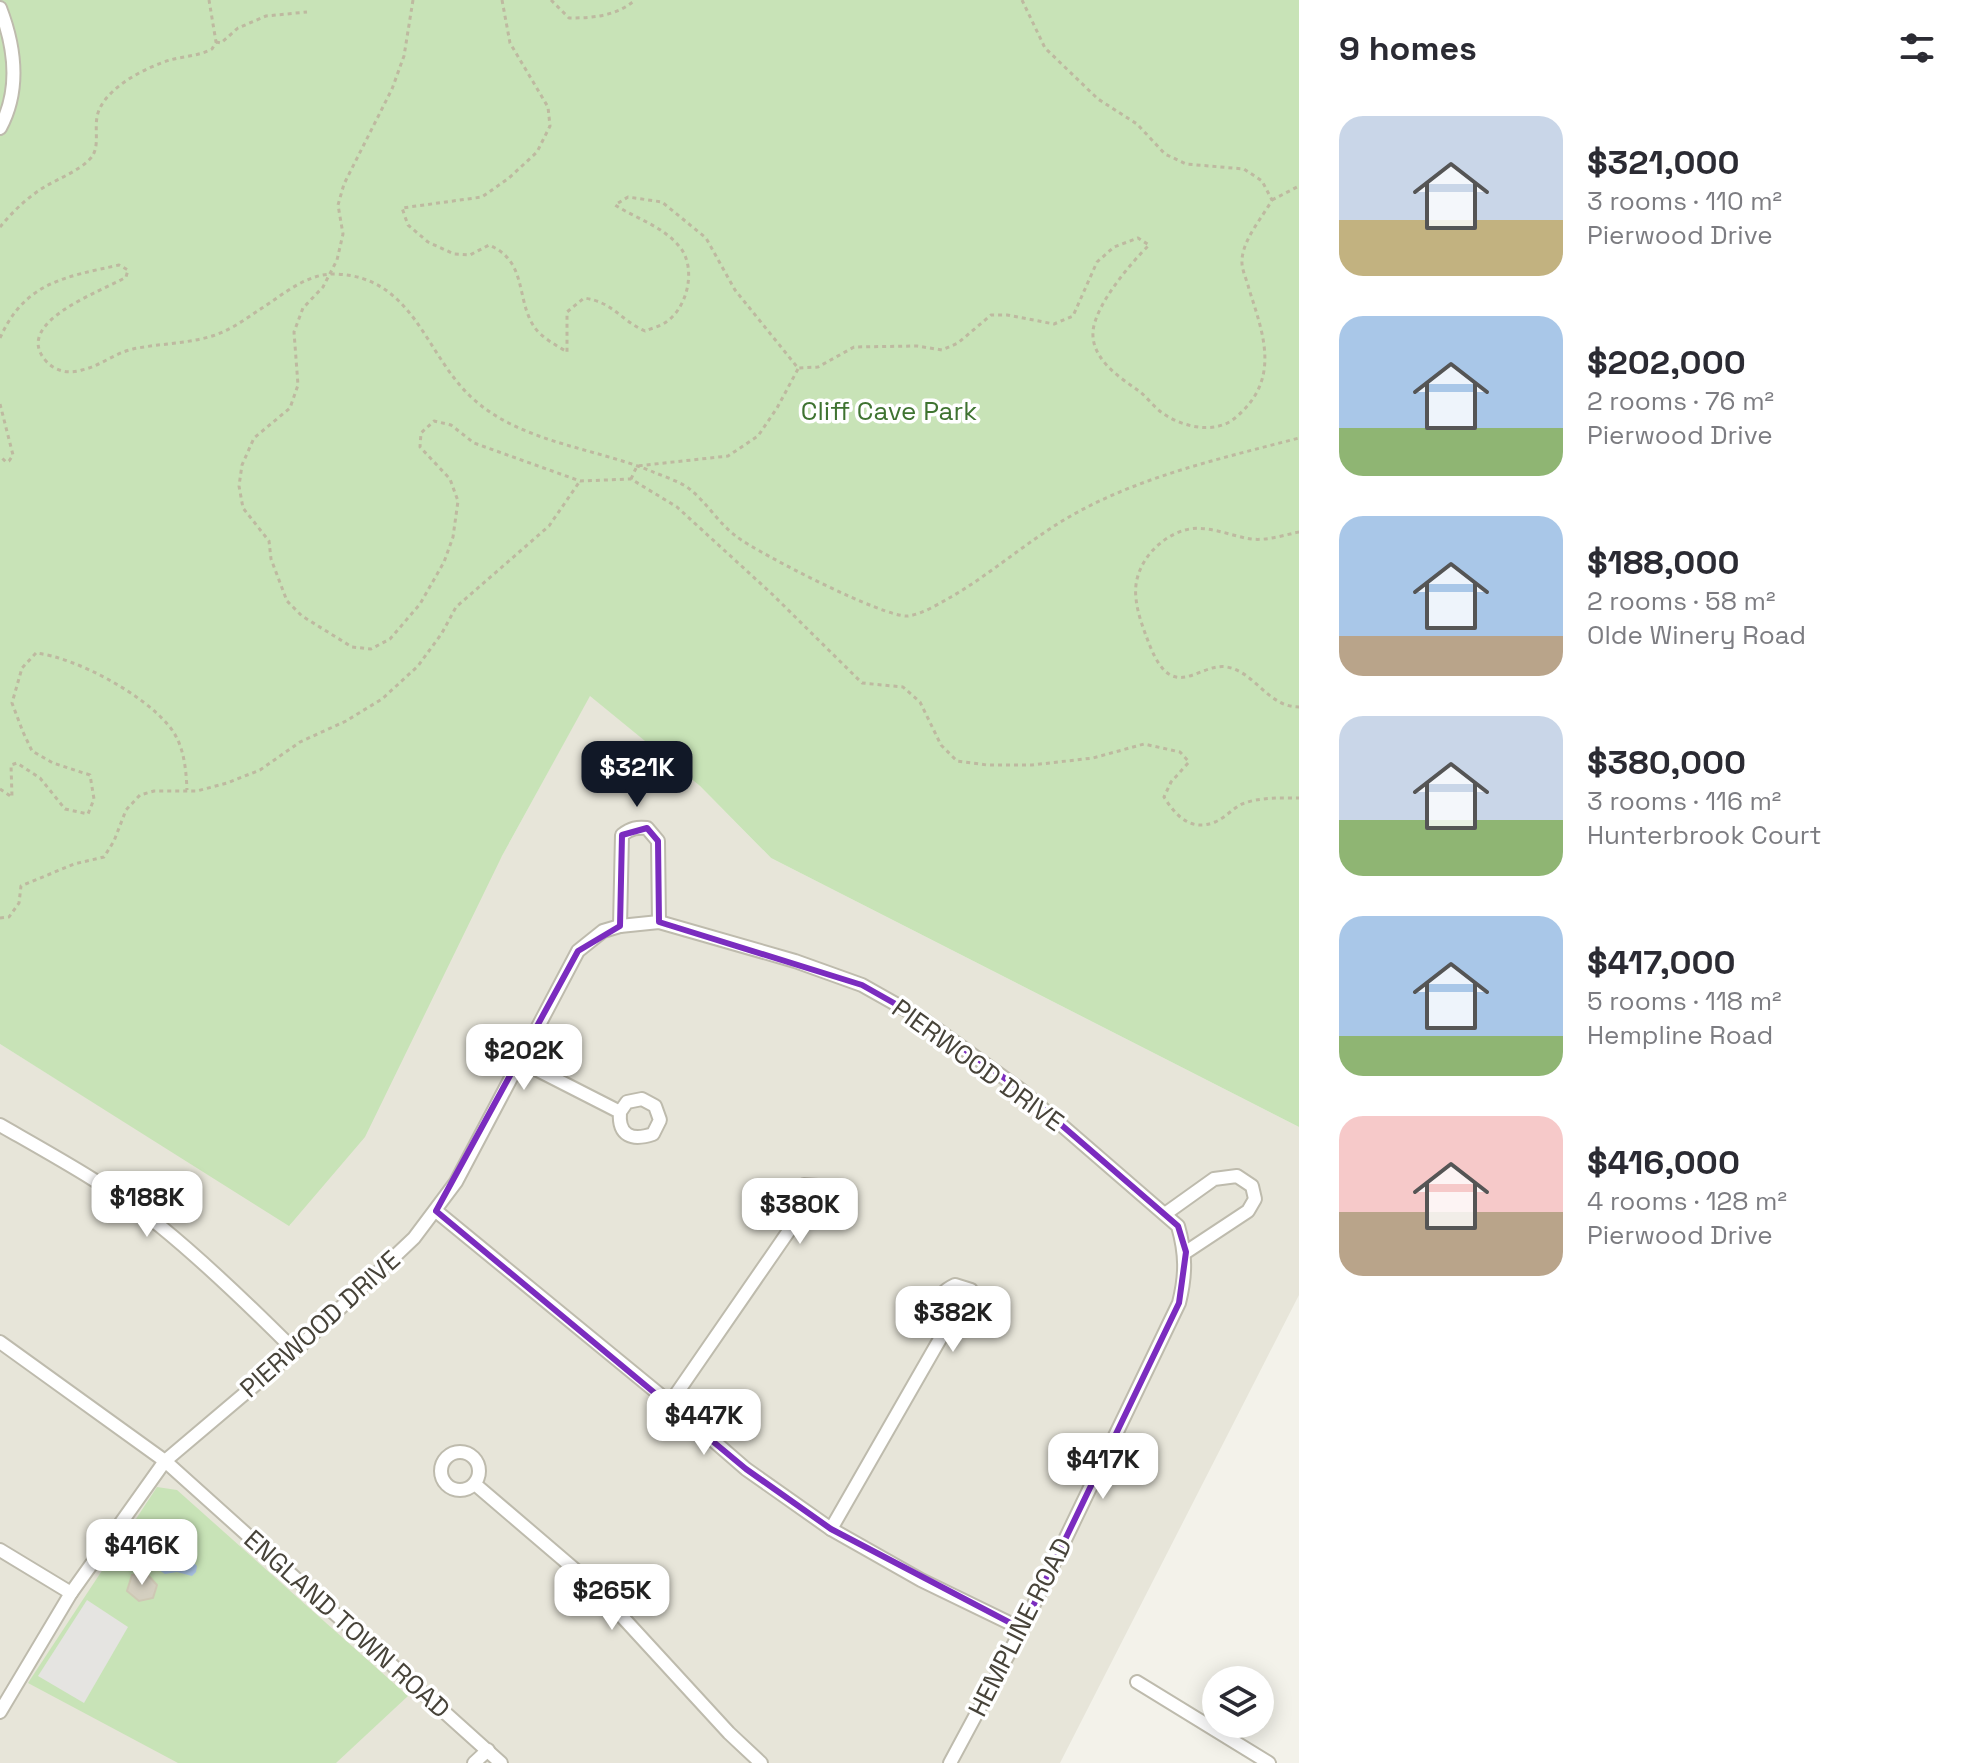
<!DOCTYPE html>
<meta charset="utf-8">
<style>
:root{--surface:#fff;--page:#f7f7f7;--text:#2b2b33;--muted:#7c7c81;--accent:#111827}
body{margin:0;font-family:"Space Grotesk",sans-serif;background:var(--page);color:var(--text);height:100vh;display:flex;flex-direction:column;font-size:30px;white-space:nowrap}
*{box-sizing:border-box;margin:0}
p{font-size:26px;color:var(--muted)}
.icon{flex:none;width:44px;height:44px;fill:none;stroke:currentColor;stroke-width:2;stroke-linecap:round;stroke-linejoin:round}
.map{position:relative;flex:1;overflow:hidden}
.side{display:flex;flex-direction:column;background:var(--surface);width:680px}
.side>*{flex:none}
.fabs{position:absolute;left:1202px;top:1666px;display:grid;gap:16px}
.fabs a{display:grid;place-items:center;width:72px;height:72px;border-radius:50%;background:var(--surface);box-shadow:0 4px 20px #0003;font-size:40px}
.price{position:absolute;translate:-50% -68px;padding:0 18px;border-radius:16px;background:#fff;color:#222;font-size:26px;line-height:52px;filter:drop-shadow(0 2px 4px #0008)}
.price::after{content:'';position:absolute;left:50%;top:48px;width:24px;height:18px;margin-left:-12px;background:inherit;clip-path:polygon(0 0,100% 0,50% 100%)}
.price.active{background:var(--accent);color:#fff}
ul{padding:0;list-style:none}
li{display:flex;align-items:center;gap:24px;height:200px;padding:0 40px}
li span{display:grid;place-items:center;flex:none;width:224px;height:160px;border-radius:24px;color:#555}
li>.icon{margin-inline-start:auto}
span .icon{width:96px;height:96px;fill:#fffc;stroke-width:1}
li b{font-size:34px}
h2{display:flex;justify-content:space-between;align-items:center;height:96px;padding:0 40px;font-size:34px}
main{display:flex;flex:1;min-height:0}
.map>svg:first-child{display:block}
.residential{fill:#e7e5d9}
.green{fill:#c8e3b7}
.parking{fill:#e5e4e1}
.water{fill:#adc7ea}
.building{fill:#d4cfc0;stroke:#cec8b4;stroke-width:2}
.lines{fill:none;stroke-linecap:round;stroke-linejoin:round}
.street-casing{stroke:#bebbad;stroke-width:16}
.path{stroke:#beb9a0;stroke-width:3;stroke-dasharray:4 4;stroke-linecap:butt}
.street{stroke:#fff;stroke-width:12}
.marked{fill:none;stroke:#7b2cbf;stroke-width:6;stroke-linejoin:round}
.labels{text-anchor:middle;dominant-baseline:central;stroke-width:7;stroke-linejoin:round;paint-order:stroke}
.park-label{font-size:26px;fill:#3f7331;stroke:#fff}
.street-label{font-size:26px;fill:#474339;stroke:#fff}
</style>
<main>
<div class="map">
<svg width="1299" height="1763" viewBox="0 0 1299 1763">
<rect width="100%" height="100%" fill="#f3f2ea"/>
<path class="residential" d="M590 695 700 786 771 858 1299 1127V1295L1060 1763H0V1044L290 1225 502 856Z"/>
<g class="green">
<path d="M0 0H1299V1127L771 858 700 786 590 696 502 856 365 1137 289 1226 0 1044Z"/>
<path d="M157 1487 177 1490 408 1696 336 1763H178L28 1683Z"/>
</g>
<path class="parking" d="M87 1600 128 1627 84 1703 38 1676Z"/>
<path class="water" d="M179 1538 188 1545 191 1560 197 1566 196 1572 192 1576 177 1572 165 1574 159 1570 161 1559 173 1549V1542Z"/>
<path class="building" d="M141 1574 142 1577 148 1575 157 1585 153 1598 139 1601 127 1591 132 1575Z"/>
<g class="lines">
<defs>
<g id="street">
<path d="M0 8C15 47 21 89 0 128"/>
<path d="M620 926 622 835C631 828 637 827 647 828L658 841 659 922"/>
<path d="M520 1061 620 1112C618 1136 632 1141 653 1134L660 1120 655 1106 642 1099 627 1102 620 1112"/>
<path d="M0 1125C54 1156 111 1187 160 1226 208 1265 252 1308 295 1351"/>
<path d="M436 1211 670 1403 746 1469 831 1529 921 1580 1022 1629"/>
<path d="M1165 1214 1214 1179 1237 1176 1252 1186 1255 1199 1248 1211 1186 1252"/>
<path d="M0 1342 165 1461 501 1763"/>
<path d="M670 1403 797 1219C813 1222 820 1220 828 1205L824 1193 818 1186 804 1185 790 1196 788 1205 797 1219"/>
<circle cx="460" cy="1471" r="19"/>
<path d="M476 1485 593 1585 729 1733 761 1763"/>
<path d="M831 1529 948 1325C967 1323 973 1320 978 1302L971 1290 955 1285C934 1295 934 1308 948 1325"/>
<path d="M0 1550 71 1593"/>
<path d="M1137 1682 1269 1763"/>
<path d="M0 1712 71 1593 165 1461 295 1351 414 1238 456 1182 578 951 603 931 620 926 659 922 795 961 862 985 924 1020 1021 1090 1178 1226C1186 1254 1186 1275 1179 1303L1022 1629 950 1763"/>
<path d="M474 1763 488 1750"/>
</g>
</defs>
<use href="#street" class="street-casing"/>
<g class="path">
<path d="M413 0 404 56 392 89 344 184 338 205 343 234 337 260 323 287 303 308 294 332 298 385 290 408 254 438 242 465 239 486 243 508 269 541 271 559 287 601 302 616 352 647 371 649 390 639 420 604 444 562 453 537 458 501 450 479 420 447 421 433 434 421 451 425 474 443 580 481 631 479 677 507 772 594 862 683 903 687 920 702 941 745 957 761 987 765H1032L1093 758 1144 744 1180 752 1189 762 1171 782 1164 797C1176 816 1191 832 1215 822 1225 818 1233 808 1242 804 1259 797 1281 798 1299 798"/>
<path d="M502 0 510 43 548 107 550 126 537 152 509 178 482 197 402 208 408 225 428 242 454 254 470 255 489 245C527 261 516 297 533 325 540 337 556 345 567 352V312L584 298C613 302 620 320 645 331 650 329 657 327 663 324 687 311 698 268 679 246 662 226 637 219 615 205L628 197 662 202 706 238 735 290 798 368 818 367 854 347 917 346 942 350 958 343 991 315H1007L1054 324 1073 316 1097 262 1114 247 1138 238 1149 245C1130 264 1096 304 1093 331 1091 359 1119 377 1139 391 1147 397 1153 406 1161 412 1181 427 1215 435 1235 418 1281 380 1264 336 1249 289 1247 280 1241 269 1242 259 1244 238 1262 218 1272 200L1262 181 1244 169 1186 164 1165 154 1137 124 1098 99 1045 48 1022 0"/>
<path d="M551 0 569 18C593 18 617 16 635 0"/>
<path d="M216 42 221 43 238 28 266 16 307 12"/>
<path d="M1272 200 1299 186"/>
<path d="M0 227C13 211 29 196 46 186 60 178 78 171 89 160 103 147 91 125 100 108 111 85 147 67 170 60 184 56 199 56 212 49L216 42 209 0"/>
<path d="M0 338C25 282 65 277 119 265L128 270 126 277C103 291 11 322 46 361 56 372 70 374 82 370 100 366 115 353 133 349 161 343 191 344 218 334 233 328 246 319 259 310 283 295 306 273 336 274 413 277 425 353 470 396 518 442 591 447 651 471 662 476 676 480 687 487 706 501 718 523 737 537 760 554 884 618 908 616 923 614 938 604 951 597 994 572 1032 537 1076 513 1145 475 1223 458 1299 438"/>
<path d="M0 404 13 455 9 461 6 462 0 456"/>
<path d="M631 479 637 466 728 456 758 436 777 408 798 369"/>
<path d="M1299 532C1284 535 1267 541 1251 539 1230 536 1207 524 1185 530 1157 538 1132 567 1136 598 1137 610 1141 622 1145 633 1150 646 1155 661 1165 671 1184 689 1205 663 1227 667 1255 672 1268 707 1299 707"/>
<path d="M0 789 12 797 11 765 17 763 40 778 65 809 88 814 94 799 90 775 53 763 32 751 23 732 12 703 22 668 36 653C77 658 143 694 169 726 184 744 186 768 187 790"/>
<path d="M0 918 9 917 19 903 21 886 74 864 104 857 114 841 126 810 140 795 154 791H197L227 783 260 770 300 742 346 721 382 699 418 666 442 633 456 607 549 526 580 481"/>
</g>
<use href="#street" class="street"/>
</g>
<path class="marked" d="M647 828 658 841 659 922 862 985 924 1020 1021 1090 1178 1226 1186 1252 1179 1303 1022 1629 831 1529 746 1469 436 1211 578 951 620 926 622 835Z"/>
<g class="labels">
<g class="park-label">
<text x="889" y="411">Cliff Cave Park</text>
</g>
<g class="street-label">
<text transform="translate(978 1065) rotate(36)">PIERWOOD DRIVE</text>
<text transform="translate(320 1324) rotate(-42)">PIERWOOD DRIVE</text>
<text transform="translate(347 1624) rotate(42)">ENGLAND TOWN ROAD</text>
<text transform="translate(1020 1627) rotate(-63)">HEMPLINE ROAD</text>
</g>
</g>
</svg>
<div class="fabs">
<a><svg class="icon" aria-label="layers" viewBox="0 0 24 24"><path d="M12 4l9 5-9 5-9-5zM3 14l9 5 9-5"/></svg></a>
</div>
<b class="price active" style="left:637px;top:809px">$321K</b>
<b class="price" style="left:524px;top:1092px">$202K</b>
<b class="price" style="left:147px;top:1239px">$188K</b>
<b class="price" style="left:800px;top:1246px">$380K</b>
<b class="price" style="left:953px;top:1354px">$382K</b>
<b class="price" style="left:704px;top:1457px">$447K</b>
<b class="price" style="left:1103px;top:1501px">$417K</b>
<b class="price" style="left:142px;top:1587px">$416K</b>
<b class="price" style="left:612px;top:1632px">$265K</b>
</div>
<section class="side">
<h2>9 homes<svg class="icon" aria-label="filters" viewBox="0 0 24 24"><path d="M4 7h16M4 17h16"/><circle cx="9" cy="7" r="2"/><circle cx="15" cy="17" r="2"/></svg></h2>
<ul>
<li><span style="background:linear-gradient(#c9d6e8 65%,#c2b280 0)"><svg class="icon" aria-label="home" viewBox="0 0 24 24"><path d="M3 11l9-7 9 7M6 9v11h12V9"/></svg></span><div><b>$321,000</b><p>3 rooms · 110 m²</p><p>Pierwood Drive</p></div></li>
<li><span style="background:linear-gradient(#a9c7e8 70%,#8fb573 0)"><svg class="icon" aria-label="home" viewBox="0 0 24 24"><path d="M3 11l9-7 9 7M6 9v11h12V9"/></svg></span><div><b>$202,000</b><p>2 rooms · 76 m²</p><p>Pierwood Drive</p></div></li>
<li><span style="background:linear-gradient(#a9c7e8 75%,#b9a48a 0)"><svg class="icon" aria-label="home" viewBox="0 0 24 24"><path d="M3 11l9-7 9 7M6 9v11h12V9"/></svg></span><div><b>$188,000</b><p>2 rooms · 58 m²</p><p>Olde Winery Road</p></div></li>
<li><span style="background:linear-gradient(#c9d6e8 65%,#8fb573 0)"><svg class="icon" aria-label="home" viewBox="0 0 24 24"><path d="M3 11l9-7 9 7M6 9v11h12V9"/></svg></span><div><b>$380,000</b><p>3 rooms · 116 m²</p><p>Hunterbrook Court</p></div></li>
<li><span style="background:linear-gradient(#a9c7e8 75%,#8fb573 0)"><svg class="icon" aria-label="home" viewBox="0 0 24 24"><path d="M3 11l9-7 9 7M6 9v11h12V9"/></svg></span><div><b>$417,000</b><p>5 rooms · 118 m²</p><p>Hempline Road</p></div></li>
<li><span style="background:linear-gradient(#f6c9c9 60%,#b9a48a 0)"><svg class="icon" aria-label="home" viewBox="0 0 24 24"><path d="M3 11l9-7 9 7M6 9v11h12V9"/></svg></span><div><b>$416,000</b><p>4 rooms · 128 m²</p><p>Pierwood Drive</p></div></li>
</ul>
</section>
</main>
